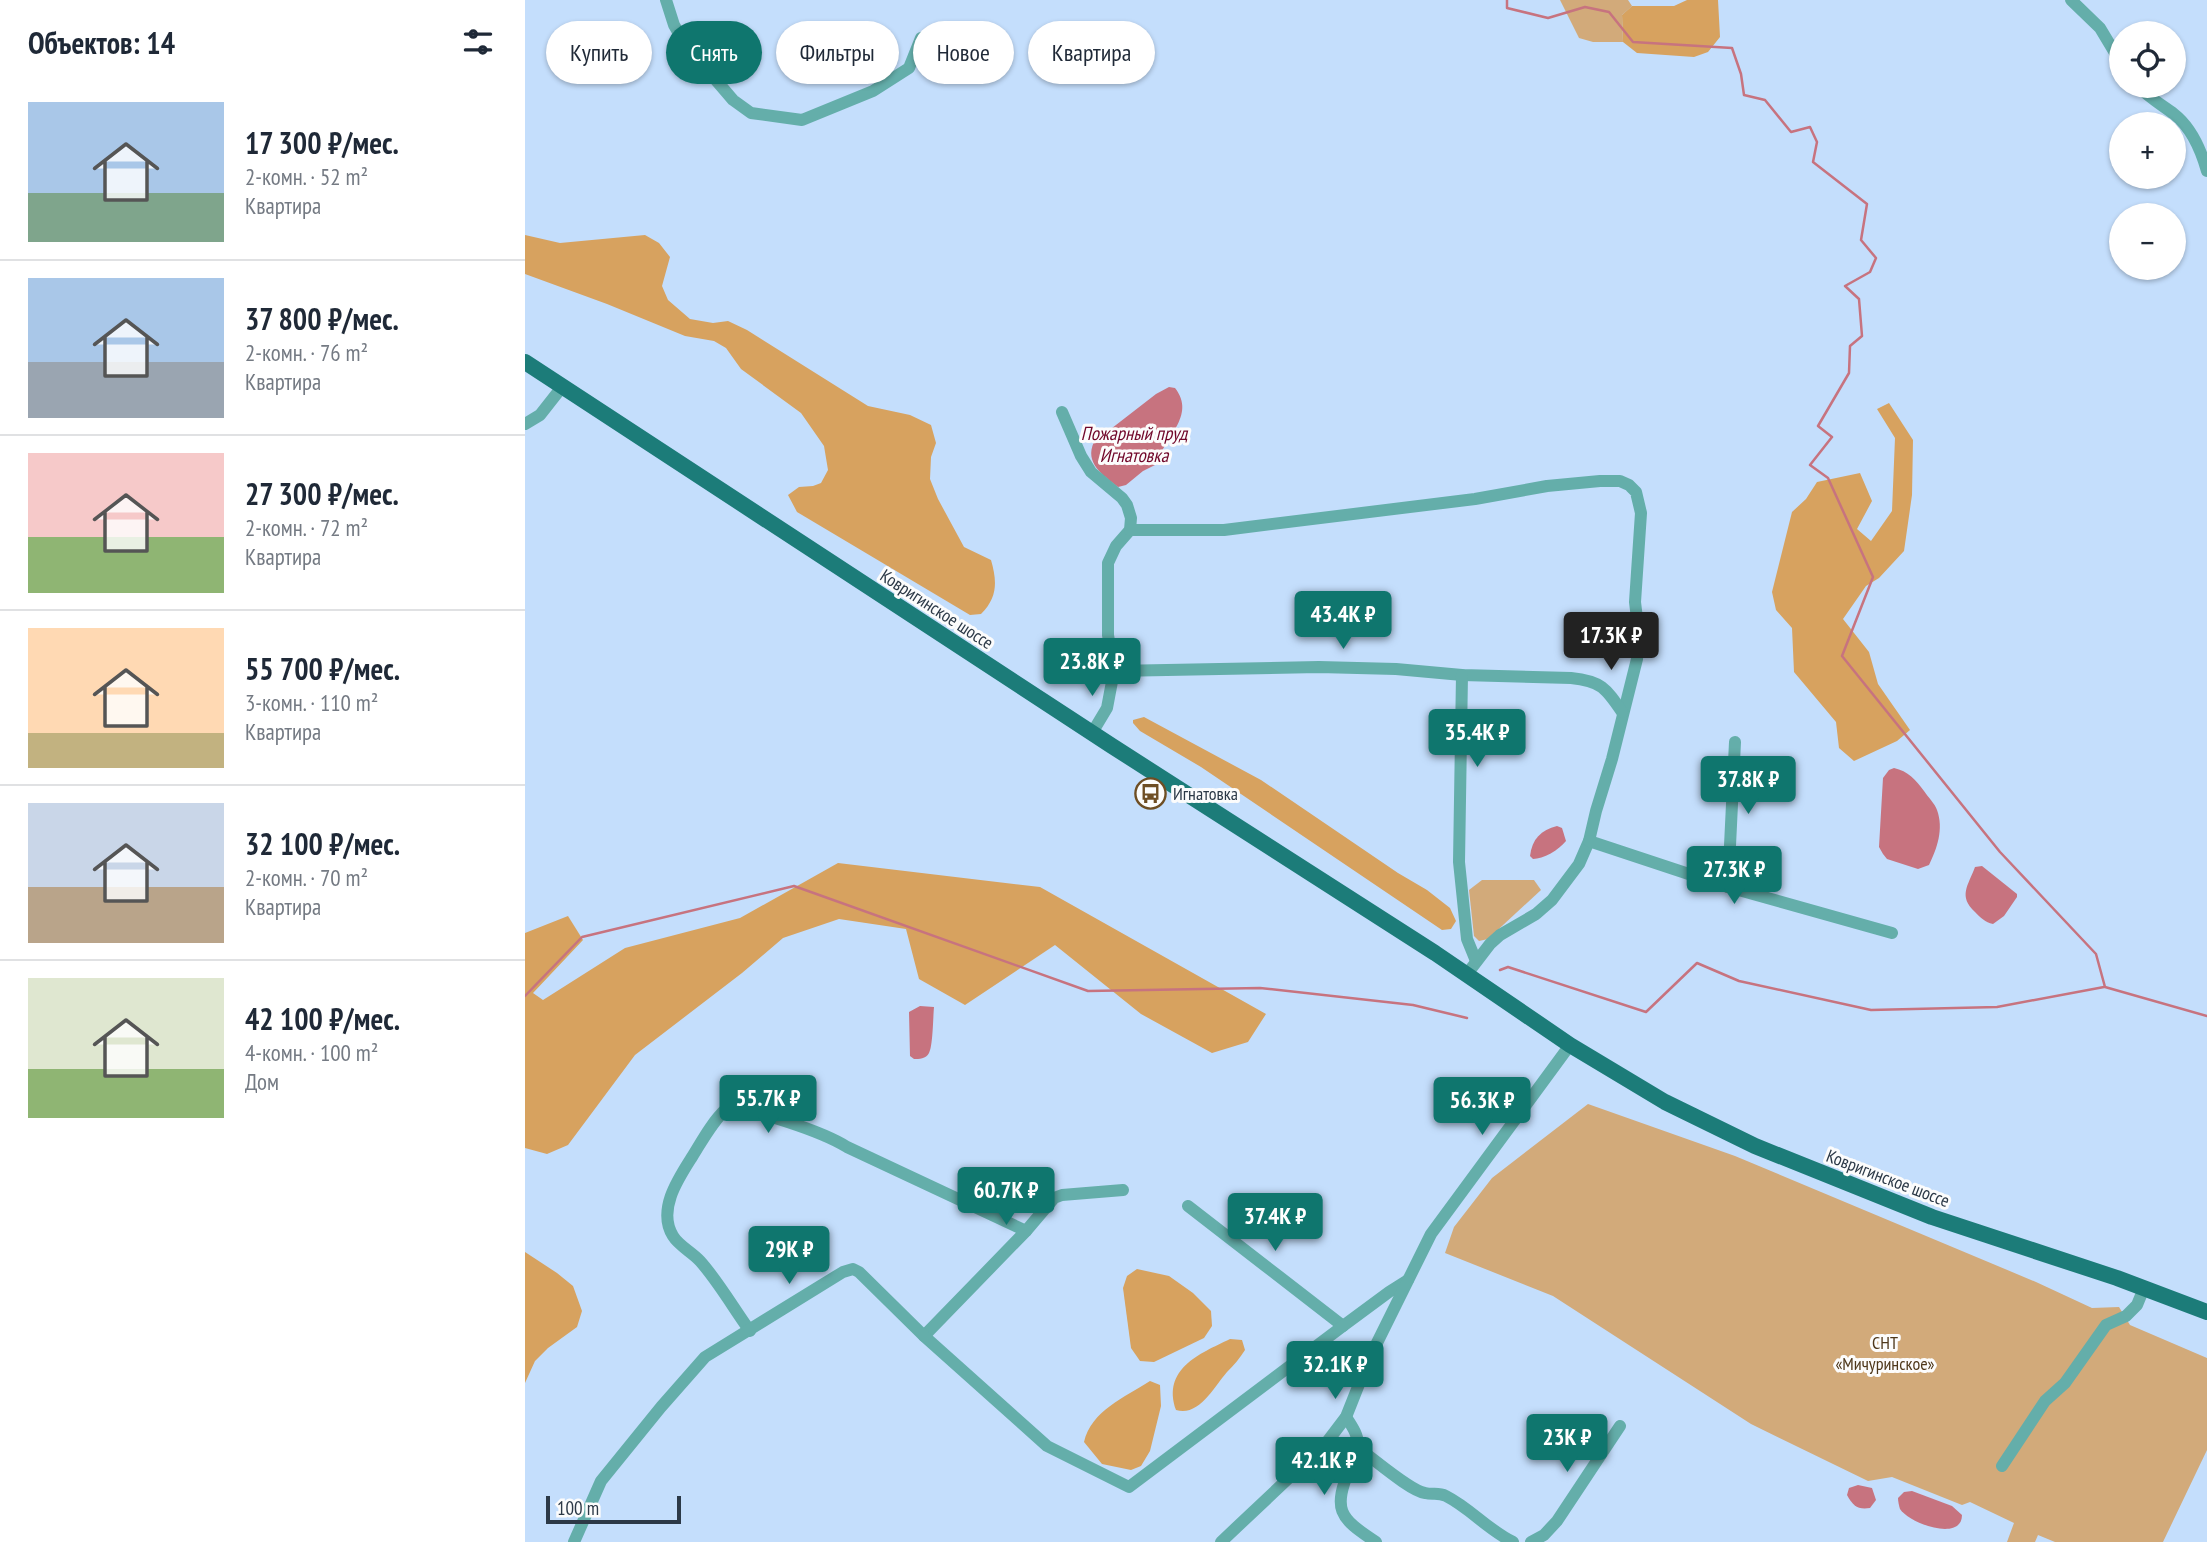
<!DOCTYPE html>
<html lang="ru">
<meta charset="utf-8">
<style>
:root{--surface:#fff;--page:#f2f2f3;--text:#1f2937;--muted:#747a83;--line:#e0e1e3;--accent:#0f766e}
body{margin:0;font-family:"PT Sans Narrow",sans-serif;background:var(--page);color:var(--text);height:100vh;display:flex;flex-direction:column;font-size:26px;white-space:nowrap}
*{box-sizing:border-box;margin:0}
p{font-size:23px;color:var(--muted)}
.icon{flex:none;width:38px;height:38px;fill:none;stroke:currentColor;stroke-width:2;stroke-linecap:round;stroke-linejoin:round}
.map{position:relative;flex:1;overflow:hidden}
.details{display:flex;flex-direction:column;background:var(--surface);width:525px}
.details>*{flex:none}
.guide{position:absolute;left:21px;top:21px;width:665px;height:63px;display:flex;gap:14px}
.tools{position:absolute;left:1584px;top:21px;display:grid;gap:14px}
.tools a{display:grid;place-items:center;width:77px;height:77px;border-radius:50%;background:var(--surface);box-shadow:0 2px 5px #0004;font-size:35px}
.scale{position:absolute;left:21px;bottom:18px;width:135px;box-sizing:border-box;padding-left:7px;border:4px solid #2c3947;border-top:0;font-size:19px;line-height:24px;white-space:nowrap;color:#2c3947;-webkit-text-stroke:5px #fcfcfc;paint-order:stroke}
.price{position:absolute;translate:-50% -60px;padding:0 16px;border-radius:7px;background:var(--accent);color:#fff;font-size:23px;line-height:46px;filter:drop-shadow(0 2px 4px #0008)}
.price::after{content:'';position:absolute;left:50%;top:42px;width:21px;height:16px;margin-left:-10px;background:inherit;clip-path:polygon(0 0,100% 0,50% 100%)}
.price.current{background:#222;color:#fff}
ul{padding:0;list-style:none}
li{display:flex;align-items:center;gap:21px;height:175px;padding:0 28px}
li+li{border-top:2px solid var(--line)}
li span{display:grid;place-items:center;flex:none;width:196px;height:140px;border-radius:0px;color:#555}
li>.icon{margin-inline-start:auto}
span .icon{width:84px;height:84px;fill:#fffc;stroke-width:1}
li b{font-size:30px}
h2{display:flex;justify-content:space-between;align-items:center;height:84px;padding:0 28px;font-size:30px}
.pill{padding:0 24px;border-radius:32px;background:var(--surface);box-shadow:0 2px 5px #0004;font-size:24px;line-height:63px}
.pill.current{background:var(--accent);color:#fff}
main{display:flex;flex:1;min-height:0}
.map>svg:first-child{display:block}
.green{fill:#d2aa7a}
.forest{fill:#d7a25f}
.water{fill:#c7737f}
.lines{fill:none;stroke-linecap:round;stroke-linejoin:round}
.stream{stroke:#c7737f;stroke-width:2.5}
.minor{stroke:#64aeaa;stroke-width:12}
.major{stroke:#1c7c79;stroke-width:16}
.labels{text-anchor:middle;dominant-baseline:central;stroke-width:6;stroke-linejoin:round;paint-order:stroke}
.street-label{font-size:18px;fill:#2c3947;stroke:#fcfcfc}
.poi-label{font-size:18px;fill:#2c3947;stroke:#fcfcfc;text-anchor:start}
.park-label{font-size:18px;fill:#4f381b;stroke:#fcfcfc}
.water-label{font-size:19px;font-style:italic;fill:#700629;stroke:#fcfcfc}
</style>
<main>
<section class="details">
<h2>Объектов: 14<svg class="icon" aria-label="filters" viewBox="0 0 24 24"><path d="M4 7h16M4 17h16"/><circle cx="9" cy="7" r="2"/><circle cx="15" cy="17" r="2"/></svg></h2>
<ul>
<li><span style="background:linear-gradient(#a9c7e8 65%,#7fa58c 0)"><svg class="icon" aria-label="home" viewBox="0 0 24 24"><path d="M3 11l9-7 9 7M6 9v11h12V9"/></svg></span><div><b>17 300 ₽/мес.</b><p>2-комн. · 52 m²</p><p>Квартира</p></div></li>
<li><span style="background:linear-gradient(#a9c7e8 60%,#9aa5b1 0)"><svg class="icon" aria-label="home" viewBox="0 0 24 24"><path d="M3 11l9-7 9 7M6 9v11h12V9"/></svg></span><div><b>37 800 ₽/мес.</b><p>2-комн. · 76 m²</p><p>Квартира</p></div></li>
<li><span style="background:linear-gradient(#f6c9c9 60%,#8fb573 0)"><svg class="icon" aria-label="home" viewBox="0 0 24 24"><path d="M3 11l9-7 9 7M6 9v11h12V9"/></svg></span><div><b>27 300 ₽/мес.</b><p>2-комн. · 72 m²</p><p>Квартира</p></div></li>
<li><span style="background:linear-gradient(#ffd9b3 75%,#c2b280 0)"><svg class="icon" aria-label="home" viewBox="0 0 24 24"><path d="M3 11l9-7 9 7M6 9v11h12V9"/></svg></span><div><b>55 700 ₽/мес.</b><p>3-комн. · 110 m²</p><p>Квартира</p></div></li>
<li><span style="background:linear-gradient(#c9d6e8 60%,#b9a48a 0)"><svg class="icon" aria-label="home" viewBox="0 0 24 24"><path d="M3 11l9-7 9 7M6 9v11h12V9"/></svg></span><div><b>32 100 ₽/мес.</b><p>2-комн. · 70 m²</p><p>Квартира</p></div></li>
<li><span style="background:linear-gradient(#dfe7d0 65%,#8fb573 0)"><svg class="icon" aria-label="home" viewBox="0 0 24 24"><path d="M3 11l9-7 9 7M6 9v11h12V9"/></svg></span><div><b>42 100 ₽/мес.</b><p>4-комн. · 100 m²</p><p>Дом</p></div></li>
</ul>
</section>
<div class="map">
<svg width="1682" height="1542" viewBox="0 0 1682 1542">
<rect width="100%" height="100%" fill="#c4defc"/>
<g class="green">
<path d="M1035 0H1103L1107 6 1097 15 1098 42H1068L1054 38Z"/>
<path d="M957 880H1009L1016 890 963 939 954 941 949 936 944 890Z"/>
<path d="M1063 1104 1210 1156 1511 1282 1567 1308 1594 1307 1605 1325 1682 1358V1450L1638 1542H1530L1513 1535 1510 1542H1482L1489 1523 1445 1502 1437 1505 1367 1477 1343 1481 1226 1424 1028 1296 920 1253 929 1227 967 1178Z"/>
</g>
<g class="forest">
<path d="M1162 0H1193L1195 37 1183 52 1169 57 1112 53 1098 42 1097 15 1107 6H1149Z"/>
<path d="M0 235 35 243 120 235 134 243 145 257 137 286 143 300 165 319 188 323 203 321 222 330 343 406 385 415 406 425 411 443 406 457 405 479 413 499 439 547 466 560C472 581 473 597 456 614L445 615 272 512 263 495 274 487 288 486 296 483 303 470 299 446 276 413 216 369 201 348 189 341 160 336 82 304 0 274Z"/>
<path d="M1364 403 1388 440 1387 495 1379 551 1354 578 1341 586 1318 619 1344 652 1353 684 1385 730 1372 741 1329 761 1314 748 1311 722 1269 672 1267 628 1251 610 1247 592 1267 512 1281 499 1292 482 1335 473 1347 501 1332 529 1346 541 1367 511 1370 438 1352 409Z"/>
<path d="M525 652 553 653 565 658 572 674 568 683C554 685 530 670 521 658Z"/>
<path d="M619 717 736 780 873 873 902 890 925 908 931 921 926 929 917 930 676 767 615 731 608 723V720Z"/>
<path d="M313 863 515 887 741 1014 723 1042 687 1053 616 1014 530 945 440 1005 394 979 381 929 314 919 258 938 217 973 110 1055 43 1145 22 1154 0 1148V933L43 916 58 940 8 993 18 1000 100 948 215 918Z"/>
<path d="M0 1252 32 1273 48 1286 57 1311 52 1327 23 1348 10 1361 0 1383Z"/>
<path d="M612 1269 644 1276 668 1293 686 1311 687 1326 679 1338 629 1362 615 1361 606 1348 598 1288 602 1276Z"/>
<path d="M705 1339 717 1340 720 1350C715 1358 709 1365 702 1372 689 1387 674 1417 651 1410 637 1369 674 1354 705 1339Z"/>
<path d="M625 1381 635 1385 636 1406 625 1451 616 1466 606 1470 577 1464 559 1442C566 1411 600 1397 625 1381Z"/>
</g>
<g class="water">
<path d="M644 387 650 388C672 416 638 438 632 464L618 471 601 485 593 487C578 475 559 463 569 442L631 394Z"/>
<path d="M1369 768C1383 771 1391 780 1399 791 1403 797 1410 804 1412 810 1419 829 1412 849 1404 865L1393 869 1362 859 1358 854 1354 847 1358 778 1364 770Z"/>
<path d="M1032 826 1037 828 1041 841C1034 850 1018 859 1008 859L1005 856C1007 839 1016 830 1032 826Z"/>
<path d="M1457 866 1492 894V897L1479 916 1468 924C1460 922 1456 918 1450 912 1433 896 1443 886 1450 867Z"/>
<path d="M395 1006 409 1007C408 1017 408 1046 404 1053 401 1059 394 1059 389 1059L385 1056 384 1012Z"/>
<path d="M1333 1485 1347 1488 1351 1500 1345 1508C1333 1510 1328 1506 1322 1495L1324 1488Z"/>
<path d="M1387 1491 1427 1506 1437 1515C1437 1542 1385 1524 1375 1509 1374 1506 1373 1501 1373 1498L1379 1492Z"/>
</g>
<g class="lines">
<g class="stream">
<path d="M982 0V8L1023 18 1060 7 1084 12 1108 42 1207 48 1216 74 1219 95 1240 100 1266 132 1285 127 1292 142 1288 162 1342 204 1336 240 1351 258 1345 272 1320 286 1334 299 1337 336 1325 346 1324 373 1293 426 1307 437 1285 465 1303 478 1348 577 1317 656 1475 852 1571 954 1580 987 1682 1016"/>
<path d="M975 970 983 967 1121 1012 1172 963 1214 981 1346 1010 1472 1007 1579 987"/>
<path d="M0 996 57 937 269 886 563 991 735 988 888 1005 942 1018"/>
</g>
<g class="minor">
<path d="M141 0 149 25 160 44 208 100 226 113 277 120 348 91 384 68 396 38"/>
<path d="M1546 0 1575 28 1596 63"/>
<path d="M1613 86C1623 97 1637 105 1649 114 1667 128 1676 150 1682 171"/>
<path d="M537 412 556 456 566 472 597 498 602 505 606 518 605 530 591 546 583 563V635L589 671 582 708 567 733"/>
<path d="M0 424 15 415 37 387"/>
<path d="M605 530H699L950 499 1022 486 1075 481H1095L1104 485 1111 492 1116 513 1110 602 1114 635 1112 659 1087 759 1071 811 1064 841 1054 864 1027 900 1011 914 975 935 965 944 942 974"/>
<path d="M589 671 794 667 871 669 937 675 1046 678C1076 681 1081 688 1097 712"/>
<path d="M937 675 934 862 942 939 951 961"/>
<path d="M1064 841 1203 887 1367 933"/>
<path d="M1203 887 1210 742"/>
<path d="M663 1206 818 1326"/>
<path d="M225 1331C209 1309 193 1281 175 1261 167 1252 154 1246 148 1236 132 1210 153 1179 167 1157 177 1141 187 1122 201 1109 227 1107 300 1133 322 1147L501 1231"/>
<path d="M399 1336 501 1231 529 1198 537 1195 598 1190"/>
<path d="M821 1417C827 1426 834 1436 833 1447 833 1453 828 1461 825 1467 808 1510 813 1517 851 1542"/>
<path d="M833 1448C848 1458 885 1491 900 1493 908 1495 913 1492 921 1496 945 1508 963 1530 988 1542"/>
<path d="M1477 1466 1520 1401 1540 1383 1581 1325 1601 1316 1612 1305 1619 1288"/>
<path d="M49 1542 76 1481 136 1407 180 1357 318 1272 328 1269 334 1272 399 1336 522 1446 604 1487 818 1326 864 1292 883 1280"/>
<path d="M696 1542 802 1442 821 1417 844 1359 906 1234 1045 1045"/>
<path d="M1006 1542 1019 1535 1032 1521 1095 1426"/>
</g>
<path class="major" d="M0 362 587 746 910 953 1045 1045 1140 1102 1230 1146 1407 1217 1592 1278 1682 1312"/>
</g>
<defs>
<symbol id="bus-ring" viewBox="-11 -11 22 22"><circle r="9.5" fill="#fcfcfc" stroke="#6e4e24" stroke-width="1.5"/><path d="M-5-6H5V4H4V6H2V4H-2V6H-4V4H-5ZM-3.5-4V0h7V-4ZM-3.5 1.2v1.5H-2V1.2ZM2 1.2v1.5H3.5V1.2Z" fill="#6e4e24"/></symbol>
</defs>
<g fill-rule="evenodd">
<use href="#bus-ring" x="608" y="776" width="35" height="35"/>
</g>
<g class="labels">
<g class="street-label">
<text transform="translate(412 609) rotate(33)">Ковригинское шоссе</text>
<text transform="translate(1363 1178) rotate(21)">Ковригинское шоссе</text>
</g>
<g class="poi-label">
<text x="648" y="793">Игнатовка</text>
</g>
<g class="park-label">
<text x="1360" y="1342">СНТ<tspan x="1360" dy="21">«Мичуринское»</tspan></text>
</g>
<g class="water-label">
<text x="609" y="433">Пожарный пруд<tspan x="609" dy="22">Игнатовка</tspan></text>
</g>
</g>
</svg>
<div class="tools">
<a><svg class="icon" aria-label="locate" viewBox="0 0 24 24"><circle cx="12" cy="12" r="6"/><path d="M12 2v4M12 18v4M2 12h4M18 12h4"/></svg></a>
<a>+</a>
<a>−</a>
</div>
<div class="scale">100 m</div>
<b class="price" style="left:818px;top:651px">43.4K ₽</b>
<b class="price current" style="left:1086px;top:672px">17.3K ₽</b>
<b class="price" style="left:567px;top:698px">23.8K ₽</b>
<b class="price" style="left:952px;top:769px">35.4K ₽</b>
<b class="price" style="left:1223px;top:816px">37.8K ₽</b>
<b class="price" style="left:1209px;top:906px">27.3K ₽</b>
<b class="price" style="left:243px;top:1135px">55.7K ₽</b>
<b class="price" style="left:957px;top:1137px">56.3K ₽</b>
<b class="price" style="left:481px;top:1227px">60.7K ₽</b>
<b class="price" style="left:750px;top:1253px">37.4K ₽</b>
<b class="price" style="left:264px;top:1286px">29K ₽</b>
<b class="price" style="left:810px;top:1401px">32.1K ₽</b>
<b class="price" style="left:1042px;top:1474px">23K ₽</b>
<b class="price" style="left:799px;top:1497px">42.1K ₽</b>
<div class="guide">
<a class="pill">Купить</a>
<a class="pill current">Снять</a>
<a class="pill">Фильтры</a>
<a class="pill">Новое</a>
<a class="pill">Квартира</a>
</div>
</div>
</main>
